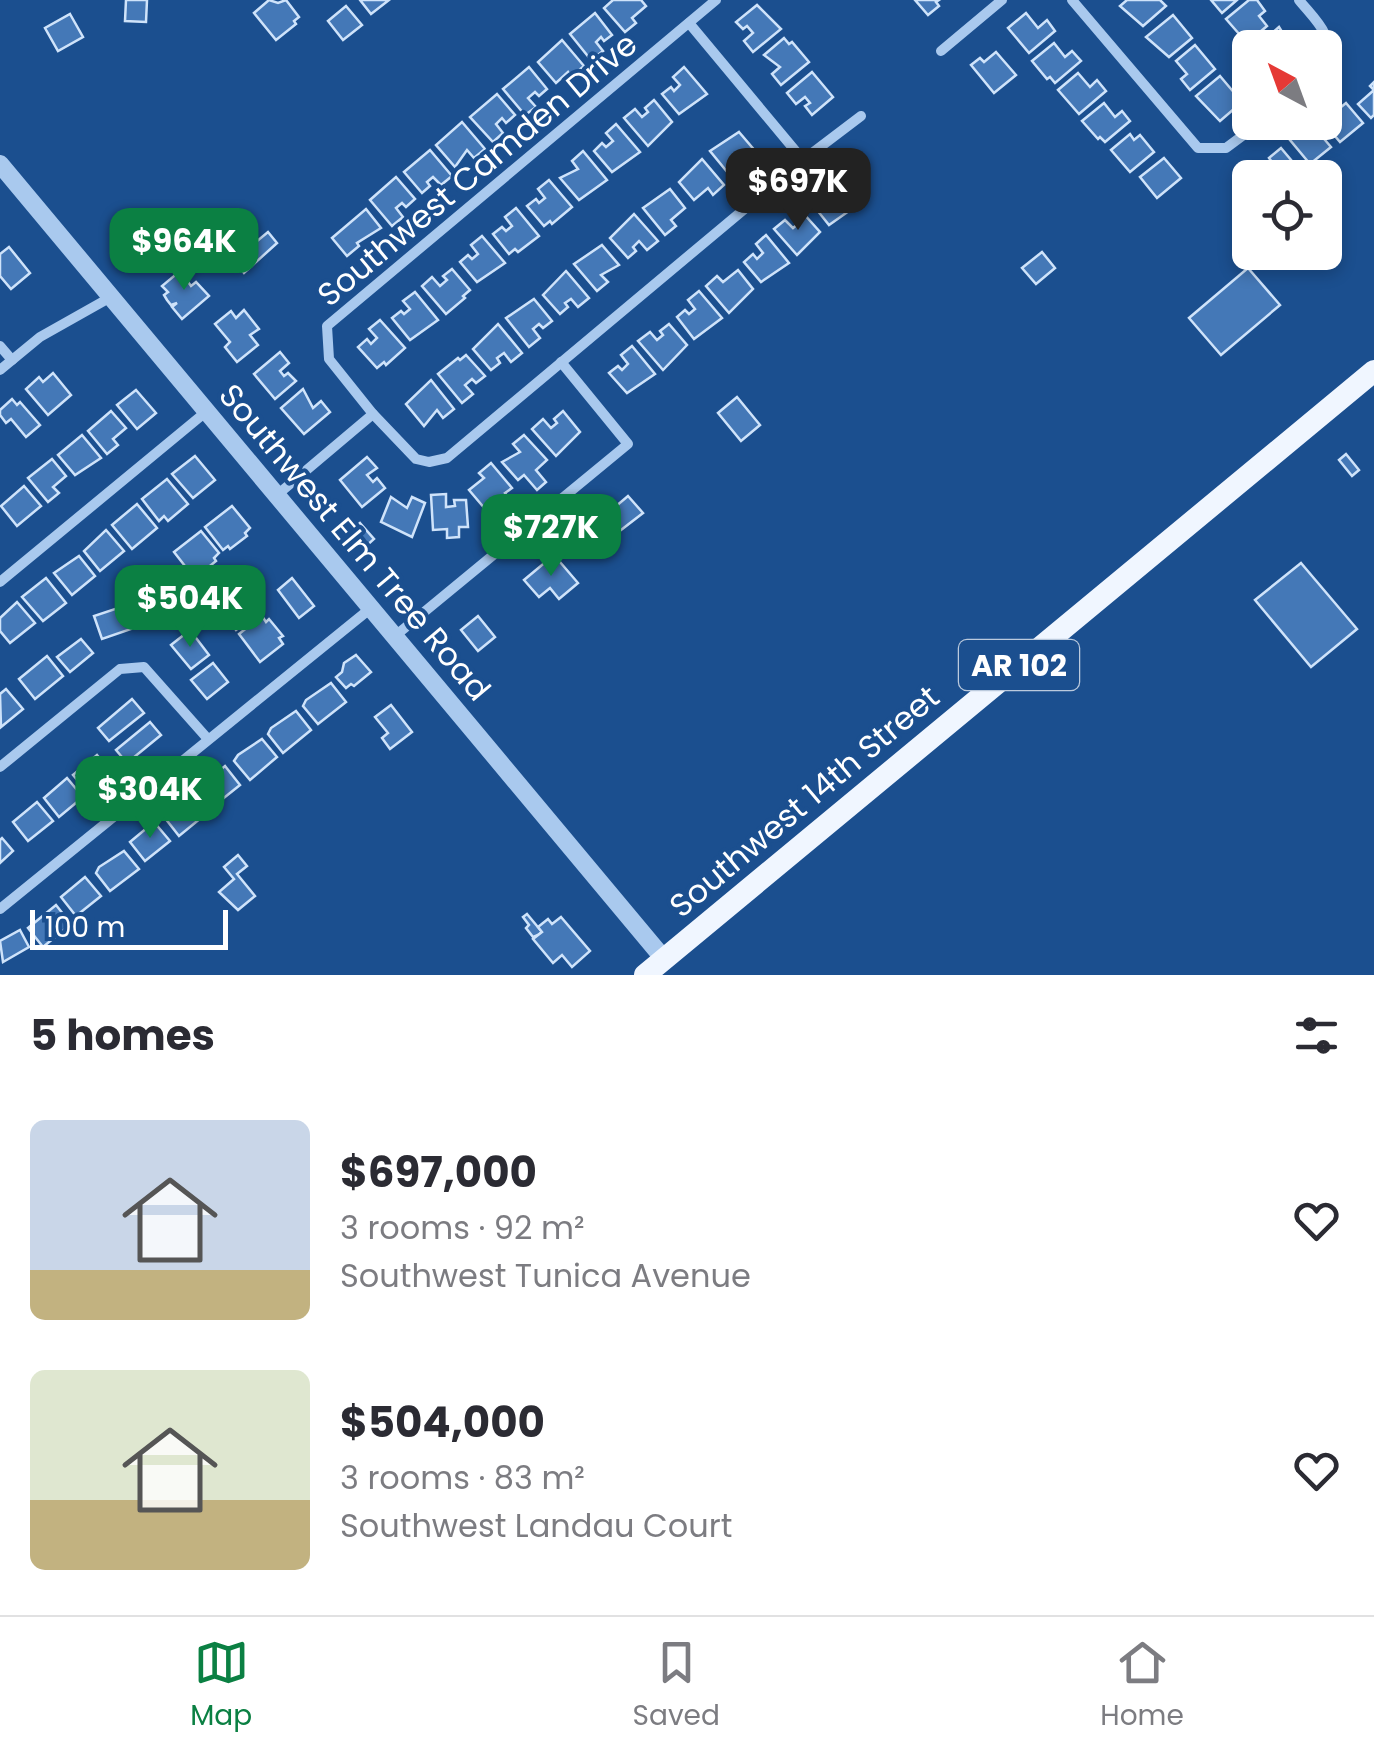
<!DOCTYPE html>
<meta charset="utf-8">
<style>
:root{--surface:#fff;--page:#f7f7f7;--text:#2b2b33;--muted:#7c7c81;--line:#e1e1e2;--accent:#0b8043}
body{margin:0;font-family:Poppins,sans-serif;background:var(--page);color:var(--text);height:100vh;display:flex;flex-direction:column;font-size:38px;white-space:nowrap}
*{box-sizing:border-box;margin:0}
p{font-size:32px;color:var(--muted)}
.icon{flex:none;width:55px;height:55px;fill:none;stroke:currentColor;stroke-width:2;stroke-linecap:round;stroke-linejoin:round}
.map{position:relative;height:975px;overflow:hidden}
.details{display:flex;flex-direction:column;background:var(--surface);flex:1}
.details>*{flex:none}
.needle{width:65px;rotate:319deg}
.controls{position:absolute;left:1232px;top:30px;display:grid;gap:20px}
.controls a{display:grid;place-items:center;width:110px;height:110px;border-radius:15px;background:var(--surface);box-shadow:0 5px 15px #0003;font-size:50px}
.scale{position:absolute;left:30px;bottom:25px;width:198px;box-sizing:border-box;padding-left:10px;border:5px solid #fff;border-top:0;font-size:28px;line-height:35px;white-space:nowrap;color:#fff;-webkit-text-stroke:8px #1b4f8f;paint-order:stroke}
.price{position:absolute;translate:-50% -85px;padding:0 22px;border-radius:20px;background:var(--accent);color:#fff;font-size:32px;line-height:65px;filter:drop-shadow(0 2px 5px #0008)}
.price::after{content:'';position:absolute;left:50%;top:60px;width:30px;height:22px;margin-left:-15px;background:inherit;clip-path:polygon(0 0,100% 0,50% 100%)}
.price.active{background:#222;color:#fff}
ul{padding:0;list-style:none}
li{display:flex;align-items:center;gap:30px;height:250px;padding:0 30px}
li span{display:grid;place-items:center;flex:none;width:280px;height:200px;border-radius:15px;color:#555}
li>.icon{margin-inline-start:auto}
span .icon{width:120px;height:120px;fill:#fffc;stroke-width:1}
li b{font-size:42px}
h2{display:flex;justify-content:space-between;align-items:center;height:120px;padding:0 30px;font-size:42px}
.dock{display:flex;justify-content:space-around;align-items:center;height:140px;border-top:2px solid var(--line);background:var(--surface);font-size:28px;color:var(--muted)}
.dock a{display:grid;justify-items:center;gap:5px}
.dock .active{color:var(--accent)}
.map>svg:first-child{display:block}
.building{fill:#4478b7;stroke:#cfe3fa;stroke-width:2.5}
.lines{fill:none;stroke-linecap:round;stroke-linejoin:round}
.minor{stroke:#a9c9ee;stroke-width:10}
.tertiary{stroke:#a9c9ee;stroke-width:18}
.primary{stroke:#f0f6ff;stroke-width:22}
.labels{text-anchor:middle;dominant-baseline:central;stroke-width:8;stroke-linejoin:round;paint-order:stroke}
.shield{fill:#1b4f8f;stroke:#bbcadd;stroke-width:2.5}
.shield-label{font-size:30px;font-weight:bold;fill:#fff}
.street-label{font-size:32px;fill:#fff;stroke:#1b4f8f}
</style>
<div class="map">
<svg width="1374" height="975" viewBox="0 0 1374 975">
<rect width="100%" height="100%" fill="#1b4f8f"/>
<g class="building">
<path d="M126 0H147L146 22 125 21Z"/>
<path d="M269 0 278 3 286 0 299 17 294 21 296 24 276 40 254 13Z"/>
<path d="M360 0H389L371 14Z"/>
<path d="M613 0H641L646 6 632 18 636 23 625 32 604 8Z"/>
<path d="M915 0H939L936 2 939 6 928 15Z"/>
<path d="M1127 0H1160L1166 6 1143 26 1120 6Z"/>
<path d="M1211 0H1237L1222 13Z"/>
<path d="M1249 0H1257L1265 11 1259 16 1267 26 1247 43 1226 19Z"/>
<path d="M757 5 781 29 753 52 744 41 753 33 747 26 743 29 736 22Z"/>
<path d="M346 6 362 25 343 40 328 21Z"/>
<path d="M595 13 612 35 604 41 601 37 596 42 603 51 591 60 570 34Z"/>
<path d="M1026 13 1038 28 1047 20 1055 31 1029 53 1008 28Z"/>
<path d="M70 14 83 37 58 51 45 28Z"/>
<path d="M1173 15 1192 38 1169 57 1146 37Z"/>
<path d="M1279 27 1292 48H1255Z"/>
<path d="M784 38 789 44 792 42 809 62 781 85 772 74 780 67 764 55Z"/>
<path d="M562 40 584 66 571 77 568 72 556 83 538 62Z"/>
<path d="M1054 43 1065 57 1072 51 1081 61 1055 83 1050 77 1047 79 1032 61Z"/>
<path d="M1195 45 1215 69 1190 90 1181 79 1187 74 1176 61Z"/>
<path d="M996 52 1016 75 994 93 971 65 980 58 984 62Z"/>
<path d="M529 67 547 89 539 96 535 92 528 98 536 107 525 115 503 89Z"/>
<path d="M684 67 707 94 679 114 662 94 671 87 674 91 680 85 673 77Z"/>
<path d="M812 72 833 97 812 115 805 106 810 103 805 97 796 104 787 93Z"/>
<path d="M1078 73 1090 87 1097 80 1106 91 1079 114 1058 90Z"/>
<path d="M1220 76 1242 102 1220 121 1196 96Z"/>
<path d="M1374 82V115L1371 118 1358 104 1374 90 1370 86Z"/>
<path d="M497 94 515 115 506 123 502 118 496 124 503 133 493 142 470 117Z"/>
<path d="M654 100 672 122 648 146 624 118 635 109 642 117 648 112 645 108Z"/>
<path d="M1104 103 1115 117 1122 111 1130 121 1105 142 1100 137 1098 139 1082 121Z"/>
<path d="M1346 103 1363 123 1340 142 1323 122 1325 111 1331 107 1335 112Z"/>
<path d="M462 122 485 149 474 158 467 150 455 167 436 145Z"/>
<path d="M616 124 640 152 612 172 594 151 602 143 606 147 613 141 606 133Z"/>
<path d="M1313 126 1331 147 1310 164 1290 140Z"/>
<path d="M739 132 756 152 747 160 743 156 737 161 744 170 733 179 710 151Z"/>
<path d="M1130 134 1134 140 1140 135 1154 152 1130 172 1111 150Z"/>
<path d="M1281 148 1302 173 1297 178H1269L1263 170 1272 162 1269 158Z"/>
<path d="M430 150 452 176 441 185 433 177 427 182 430 186 422 193 404 172Z"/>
<path d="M583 151 607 180 579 200 560 178 578 169 572 161Z"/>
<path d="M1164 158 1181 178 1157 198 1140 177Z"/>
<path d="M702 159 724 185 713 195 708 188 694 200 679 182Z"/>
<path d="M396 177 415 199 406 207 402 203 396 208 403 217 392 226 370 200Z"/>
<path d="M834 179 856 206 829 225 813 205 821 198 825 202 830 198 823 188Z"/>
<path d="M549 180 572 207 552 224 550 221 544 226 527 206 536 199 539 203 545 198 538 189Z"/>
<path d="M670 189 685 208 671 220 676 226 665 235 643 208Z"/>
<path d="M516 208 539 236 518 252 515 249 509 254 493 234 502 227 506 231 512 226 505 217Z"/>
<path d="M366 209 381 228 357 243 359 246 347 256 332 238Z"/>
<path d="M803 213 820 232 797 255 774 229 785 220 793 228 798 224 795 221Z"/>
<path d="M634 214 658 241 647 250 639 241 633 247 636 251 628 258 610 238Z"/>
<path d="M268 232 277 243 244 273 234 260Z"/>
<path d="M766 235 789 263 761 282 744 262 753 254 757 259 763 253 756 244Z"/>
<path d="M482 236 505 263 477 282 460 262 468 255 472 259 478 254 471 245Z"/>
<path d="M211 245 221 257 210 267 199 255Z"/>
<path d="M602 245 619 265 601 275 608 282 597 291 574 264Z"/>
<path d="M9 247 30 273 11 289 0 276V254Z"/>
<path d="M1042 252 1055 268 1036 284 1022 268Z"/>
<path d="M186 266 192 274 186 279 191 286 196 282 209 296 182 319 172 307 177 303 171 305 167 300 164 295 168 292 162 286Z"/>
<path d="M1248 268 1280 305 1221 355 1189 318Z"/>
<path d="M452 269 470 290 463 296 465 298 446 314 422 286 432 277 440 286 447 280 443 276Z"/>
<path d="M738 270 753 289 729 313 706 286 717 276 723 282Z"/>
<path d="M566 271 589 298 578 307 571 299 565 303 568 307 560 314 543 295Z"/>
<path d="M699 291 722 318 694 339 677 317 685 310 689 314 695 309 688 300Z"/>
<path d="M415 292 438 320 410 340 392 318 401 311 404 314 410 309 403 301Z"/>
<path d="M534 299 552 321 543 328 539 324 533 329 540 338 529 347 506 318Z"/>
<path d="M244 310 259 329 250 335 258 345 237 362 225 347 230 342 215 324 231 311 236 318Z"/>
<path d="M380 320 405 348 386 365 384 362 377 368 358 347 367 339 371 344 377 338 369 329Z"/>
<path d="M498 324 522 353 511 362 504 353 497 358 500 363 491 370 473 349Z"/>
<path d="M669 324 687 345 663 370 638 341 650 332 657 340 663 335 660 331Z"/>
<path d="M632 346 655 374 627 393 609 373 618 366 622 370 628 364 621 355Z"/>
<path d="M280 352 289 363 280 371 284 376 288 373 296 381 275 399 254 374Z"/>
<path d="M466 355 485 376 476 383 472 379 465 385 473 394 462 403 438 374 458 358 460 360Z"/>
<path d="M53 373 71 395 48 415 26 389 39 377 43 382Z"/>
<path d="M431 380 454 409 443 418 437 410 424 426 406 404Z"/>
<path d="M303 389 313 408 321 401 330 412 304 434 281 408Z"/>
<path d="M136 390 156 413 137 429 117 405Z"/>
<path d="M737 397 760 425 741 441 718 413Z"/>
<path d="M12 399 17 405 20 402 40 425 26 437 11 419 6 423 0 415V410Z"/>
<path d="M111 411 126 428 113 439 118 445 107 454 88 431Z"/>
<path d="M563 411 580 432 556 456 532 429 543 419 551 428 557 423 554 419Z"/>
<path d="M82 435 101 458 75 475 58 455Z"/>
<path d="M524 435 547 460 536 470 546 482 537 490 524 475 518 480 502 462 520 452 513 444Z"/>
<path d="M1346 454 1359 470 1352 476 1339 460Z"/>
<path d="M195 456 215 480 193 498 172 474Z"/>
<path d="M367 457 377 468 367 475 373 482 377 478 385 488 362 507 340 480Z"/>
<path d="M52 459 66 476 53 487 59 493 48 502 28 478Z"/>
<path d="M491 463 512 488 505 493 508 497 495 508 492 504 486 510 469 490 484 478 479 473Z"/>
<path d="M167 479 188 504 168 521 164 516 159 521 142 499Z"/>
<path d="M24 486 41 506 17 526 1 506Z"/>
<path d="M446 494V507L455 506 454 500H466L468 527H459V537L447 538V529L433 530 431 495Z"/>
<path d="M628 496 643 513 595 550 582 535Z"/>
<path d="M391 497 407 508 412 497 425 503 412 537 381 522Z"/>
<path d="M137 504 157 528 132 549 112 525Z"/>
<path d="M232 506 250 528 245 533 247 536 230 549 228 546 223 550 205 527Z"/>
<path d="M360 523 374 539 364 548 350 531Z"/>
<path d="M106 530 124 551 100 571 84 551Z"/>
<path d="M201 531 219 553 214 558 216 561 200 574 197 571 192 575 174 552Z"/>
<path d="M554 555 578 583 559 599 550 588 539 597 524 580Z"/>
<path d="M79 556 95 576 72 595 54 573Z"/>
<path d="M1301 563 1357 629 1311 667 1255 600Z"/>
<path d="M46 578 66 603 43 621 22 597Z"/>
<path d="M292 578 314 606 299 618 278 590Z"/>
<path d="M237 585 241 590 244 588 258 605 255 607 259 612 236 630 214 603Z"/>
<path d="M153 586 182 608 167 627 138 605Z"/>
<path d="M17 602 35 623 10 643 0 631V618Z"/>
<path d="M124 606 131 629 102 639 94 616Z"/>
<path d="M262 616 266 622 269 619 283 636 279 638 283 644 260 662 239 634Z"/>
<path d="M478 616 495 637 478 651 461 630Z"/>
<path d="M190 630 209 655 191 669 171 645Z"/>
<path d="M81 639 93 653 70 672 57 657Z"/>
<path d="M356 655 371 672 354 686 351 684 346 688 336 677 342 672 344 663Z"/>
<path d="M47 656 63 676 35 699 19 679Z"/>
<path d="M213 663 228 682 207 699 191 680Z"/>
<path d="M331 683 346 702 318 724 303 706 306 700Z"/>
<path d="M6 689 23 709 1 727 0 694Z"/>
<path d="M132 699 144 713 109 741 98 728Z"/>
<path d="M391 705 412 732 390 749 382 738 388 733 375 717Z"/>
<path d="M296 711 311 730 283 753 268 734 271 728Z"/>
<path d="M150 722 161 735 127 763 116 750Z"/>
<path d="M262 739 277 757 250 780 234 761 238 755Z"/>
<path d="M97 755 112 773 88 793 73 775Z"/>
<path d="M225 766 240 785 215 805 200 787Z"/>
<path d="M67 778 83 797 59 817 44 798Z"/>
<path d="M193 795 207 813 179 836 165 818 168 812Z"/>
<path d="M37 802 53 821 28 841 13 822Z"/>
<path d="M154 822 170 841 145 861 130 842Z"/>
<path d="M2 838 13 851 0 863V840Z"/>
<path d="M124 851 139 869 110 891 96 873 99 867Z"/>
<path d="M238 855 247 866 237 874 255 896 238 910 219 892 234 879 224 867Z"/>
<path d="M85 877 101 896 76 916 61 897Z"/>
<path d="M56 905 71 924 43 947 28 928Z"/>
<path d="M527 914 542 932 538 935 533 937 526 928 529 925 523 917Z"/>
<path d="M561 917 590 951 572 967 562 955 553 963 533 939 542 932 538 927 548 919 552 924Z"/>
<path d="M20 930 29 947 3 962 0 941Z"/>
</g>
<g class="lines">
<g class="minor">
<path d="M716 0 327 326 329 359 373 414 416 459 429 462 447 458 803 160 861 116"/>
<path d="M1072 0 1198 148H1226L1261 122"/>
<path d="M1299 0C1316 21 1335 35 1325 63"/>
<path d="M689 23 803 160"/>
<path d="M941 51 1002 0"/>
<path d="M0 346 12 360"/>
<path d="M0 370 40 337 111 297"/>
<path d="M277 495 373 414"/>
<path d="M0 582 207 411"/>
<path d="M395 636 628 444 561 362"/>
<path d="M0 767 120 669 144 667 207 738"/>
<path d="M0 909 371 608"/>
</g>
<path class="tertiary" d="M0 164 664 959"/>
<path class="primary" d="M645 975 1374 371"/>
</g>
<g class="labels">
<rect class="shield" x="959" y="640" width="120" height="50" rx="8"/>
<g class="shield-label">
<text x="1019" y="665">AR 102</text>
</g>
<g class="street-label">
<text transform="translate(477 169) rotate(-40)">Southwest Camden Drive</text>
<text transform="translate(355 542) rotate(50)">Southwest Elm Tree Road</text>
<text transform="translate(804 801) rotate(-40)">Southwest 14th Street</text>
</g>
</g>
</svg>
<div class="controls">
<a><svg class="needle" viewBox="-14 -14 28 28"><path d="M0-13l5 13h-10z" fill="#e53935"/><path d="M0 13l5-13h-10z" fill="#7c7c81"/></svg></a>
<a><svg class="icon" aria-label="locate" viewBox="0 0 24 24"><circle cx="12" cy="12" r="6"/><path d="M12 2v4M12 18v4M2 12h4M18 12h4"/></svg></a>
</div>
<div class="scale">100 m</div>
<b class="price active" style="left:798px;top:233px">$697K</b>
<b class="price" style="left:184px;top:293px">$964K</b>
<b class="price" style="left:551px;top:579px">$727K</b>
<b class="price" style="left:190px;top:650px">$504K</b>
<b class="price" style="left:150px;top:841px">$304K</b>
</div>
<section class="details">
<h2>5 homes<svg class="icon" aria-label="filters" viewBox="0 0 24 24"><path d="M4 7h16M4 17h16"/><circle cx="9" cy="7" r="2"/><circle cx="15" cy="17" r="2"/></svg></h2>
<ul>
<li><span style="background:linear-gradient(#c9d6e8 75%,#c2b280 0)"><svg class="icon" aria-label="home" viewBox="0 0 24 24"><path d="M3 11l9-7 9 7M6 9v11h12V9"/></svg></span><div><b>$697,000</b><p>3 rooms · 92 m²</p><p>Southwest Tunica Avenue</p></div><svg class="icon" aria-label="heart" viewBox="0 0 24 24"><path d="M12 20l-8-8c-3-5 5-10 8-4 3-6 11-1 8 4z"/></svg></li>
<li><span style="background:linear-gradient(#dfe7d0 65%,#c2b280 0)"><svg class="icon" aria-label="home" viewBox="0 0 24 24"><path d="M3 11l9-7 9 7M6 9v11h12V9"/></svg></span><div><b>$504,000</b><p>3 rooms · 83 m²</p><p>Southwest Landau Court</p></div><svg class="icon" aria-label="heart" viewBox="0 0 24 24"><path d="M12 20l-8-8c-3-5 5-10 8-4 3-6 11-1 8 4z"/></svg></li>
</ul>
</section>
<nav class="dock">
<a class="active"><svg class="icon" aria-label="map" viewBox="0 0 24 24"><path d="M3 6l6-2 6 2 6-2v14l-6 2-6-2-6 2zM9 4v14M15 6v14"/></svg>Map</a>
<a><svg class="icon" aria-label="saved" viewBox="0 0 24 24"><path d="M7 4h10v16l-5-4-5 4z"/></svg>Saved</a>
<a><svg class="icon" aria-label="home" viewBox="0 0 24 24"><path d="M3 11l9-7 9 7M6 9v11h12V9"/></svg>Home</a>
</nav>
